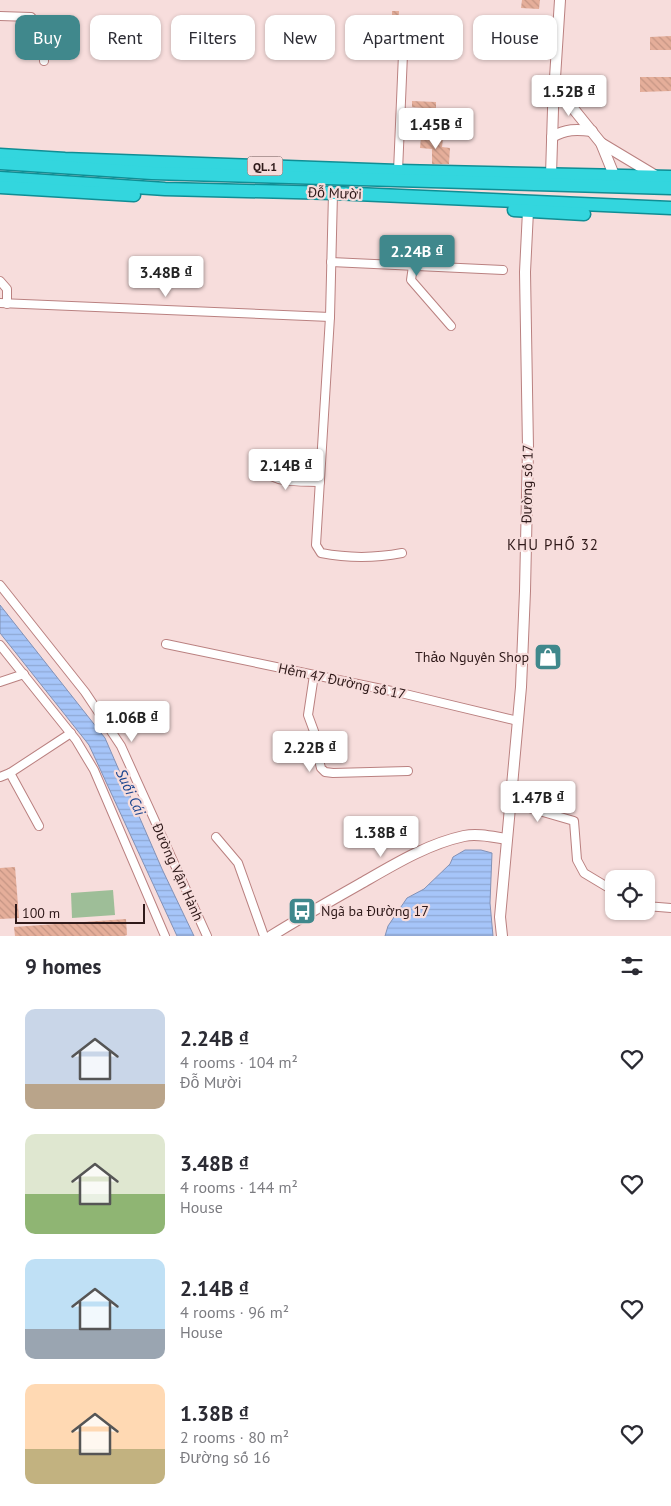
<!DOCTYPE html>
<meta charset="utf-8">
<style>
:root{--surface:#fff;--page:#f7f7f7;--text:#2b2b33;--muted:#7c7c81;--accent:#40888c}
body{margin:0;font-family:"PT Sans",sans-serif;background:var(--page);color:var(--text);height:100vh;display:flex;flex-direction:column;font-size:19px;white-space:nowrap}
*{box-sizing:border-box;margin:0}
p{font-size:16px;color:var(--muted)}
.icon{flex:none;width:28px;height:28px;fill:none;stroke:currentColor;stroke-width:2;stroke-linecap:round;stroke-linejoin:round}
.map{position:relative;height:936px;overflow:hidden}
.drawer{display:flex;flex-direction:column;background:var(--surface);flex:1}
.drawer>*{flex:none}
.top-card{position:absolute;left:15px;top:15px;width:641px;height:45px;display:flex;gap:10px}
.tools{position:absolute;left:605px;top:870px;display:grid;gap:10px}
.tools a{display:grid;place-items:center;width:50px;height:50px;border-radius:10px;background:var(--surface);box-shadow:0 1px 4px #0004;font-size:25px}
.scale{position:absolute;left:15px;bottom:12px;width:130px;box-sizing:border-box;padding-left:5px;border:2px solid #2f1919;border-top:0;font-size:14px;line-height:18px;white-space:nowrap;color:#2f1919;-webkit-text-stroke:4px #f7dddc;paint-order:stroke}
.price{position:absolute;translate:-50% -42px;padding:0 11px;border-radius:5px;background:#fff;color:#222;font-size:16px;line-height:32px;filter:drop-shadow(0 1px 2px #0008)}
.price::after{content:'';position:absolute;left:50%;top:30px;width:15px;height:11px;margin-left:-8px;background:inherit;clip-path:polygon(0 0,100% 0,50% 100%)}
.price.on{background:var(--accent);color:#fff}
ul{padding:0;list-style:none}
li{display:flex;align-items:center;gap:15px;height:125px;padding:0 25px}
li span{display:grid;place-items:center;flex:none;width:140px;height:100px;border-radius:10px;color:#555}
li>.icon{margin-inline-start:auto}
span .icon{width:60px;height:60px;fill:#fffc;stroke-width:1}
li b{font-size:21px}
h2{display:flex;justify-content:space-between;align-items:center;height:60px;padding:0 25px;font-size:21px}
.tag{padding:0 18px;border-radius:10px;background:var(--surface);box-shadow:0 1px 4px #0004;font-size:18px;line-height:45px}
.tag.on{background:var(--accent);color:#fff}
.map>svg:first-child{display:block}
.pitch{fill:#9ebe98}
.water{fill:url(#water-rules);stroke:#8291b6}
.building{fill:url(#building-back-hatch)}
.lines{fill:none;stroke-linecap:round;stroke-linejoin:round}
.minor-casing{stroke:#ba8180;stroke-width:10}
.tertiary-casing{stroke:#ba8180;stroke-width:12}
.trunk-casing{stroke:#108d94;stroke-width:15}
.minor{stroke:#fff;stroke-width:8}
.tertiary{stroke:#fff;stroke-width:10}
.trunk{stroke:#33d6de;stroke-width:12}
.labels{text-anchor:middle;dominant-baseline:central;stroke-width:4.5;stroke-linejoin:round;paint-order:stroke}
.shield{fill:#f7dddc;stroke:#6b5454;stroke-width:1}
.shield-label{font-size:12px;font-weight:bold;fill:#2f1919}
.street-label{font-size:14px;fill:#2f1919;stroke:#f7dddc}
.poi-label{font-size:14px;fill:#2f1919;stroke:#f7dddc;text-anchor:end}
.neighbourhood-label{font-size:15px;letter-spacing:1px;fill:#2f1919;stroke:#f7dddc}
.water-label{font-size:15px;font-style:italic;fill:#1d4790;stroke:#f7dddc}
</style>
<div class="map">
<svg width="671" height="936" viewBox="0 0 671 936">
<defs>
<pattern id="water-rules" width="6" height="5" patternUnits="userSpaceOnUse" patternTransform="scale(1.25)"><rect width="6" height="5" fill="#a6c5f9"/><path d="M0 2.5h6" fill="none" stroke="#8fa9d5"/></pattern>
<pattern id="building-back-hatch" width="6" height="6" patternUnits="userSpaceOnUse" patternTransform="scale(1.25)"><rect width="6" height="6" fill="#e5ae9a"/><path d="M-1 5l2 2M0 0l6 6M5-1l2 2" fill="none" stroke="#c59584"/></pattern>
</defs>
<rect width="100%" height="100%" fill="#f7dddc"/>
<path class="pitch" d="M113 890 115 915 72 918 71 893Z"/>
<g class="water">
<path d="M0 605 105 738 162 869 194 936H177L89 745 0 633Z"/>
<path d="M465 850H481L492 853 490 903 493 936H385L388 926 407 898 424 889 450 864 453 857Z"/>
</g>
<g class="building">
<path d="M522 0H540L539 9 521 8Z"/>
<path d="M392 11H399L397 54 378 53 380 21 392 22Z"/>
<path d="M671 36V50H650V37Z"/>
<path d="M640 77H671V91L640 92Z"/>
<path d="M412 101 436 102V109L412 107Z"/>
<path d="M421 137 443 138 442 147 450 148 449 164H432V149L420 148Z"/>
<path d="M15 867 19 918 0 919V868Z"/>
<path d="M126 919 127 935 124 936H15L14 927Z"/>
</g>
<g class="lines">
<defs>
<g id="minor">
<path d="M0 16 31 17C44 29 43 44 44 61"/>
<path d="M398 171 403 54"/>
<path d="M333 193 330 317 316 545 321 553C347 558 376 558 402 553"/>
<path d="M331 262 503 270"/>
<path d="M413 266 411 280 451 326"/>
<path d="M0 281 7 289V304"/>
<path d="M0 303 330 317"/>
<path d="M264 471C278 484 302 481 320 482"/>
<path d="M0 585 85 692 121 746 207 936"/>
<path d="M166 644 401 693 518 721"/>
<path d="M0 645 76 740 94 770 165 936"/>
<path d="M314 675 308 715 315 734 317 752 321 768 325 772 333 773 408 771"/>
<path d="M0 682 24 674"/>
<path d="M10 773 39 826"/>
<path d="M0 777 10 773 71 733"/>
<path d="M509 802 574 821 577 860 584 873 614 891"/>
<path d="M216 837 238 863 264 936"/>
<path d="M646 906 671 908"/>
</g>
<g id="tertiary">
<path d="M555 86 601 143 614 175"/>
<path d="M552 137C566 129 576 129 592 131"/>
<path d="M601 143 656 176"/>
<path d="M551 175 553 109 560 0"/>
<path d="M271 936C300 918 330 901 360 884 393 865 427 844 464 836 478 833 493 837 506 839"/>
<path d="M502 936 500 917 521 687 525 591 528 448 525 272 528 211"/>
</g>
<g id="trunk">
<path d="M0 155 65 159 398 171 671 177"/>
<path d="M0 163 152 173 671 188"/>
<path d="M0 178 165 189 333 193 671 208"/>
<path d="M0 187 134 195"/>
<path d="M514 210 584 214"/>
</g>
</defs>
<use href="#minor" class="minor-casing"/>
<use href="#tertiary" class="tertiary-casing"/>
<use href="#trunk" class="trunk-casing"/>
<use href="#minor" class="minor"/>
<use href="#tertiary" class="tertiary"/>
<use href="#trunk" class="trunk"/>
</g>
<defs>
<symbol id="shop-square" viewBox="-11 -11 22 22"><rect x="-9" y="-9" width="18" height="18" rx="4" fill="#40888c" stroke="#f7dddc"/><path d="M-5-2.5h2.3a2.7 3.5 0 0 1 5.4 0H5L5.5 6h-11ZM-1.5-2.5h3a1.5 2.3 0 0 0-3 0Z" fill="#fff"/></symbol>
<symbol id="bus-square" viewBox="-11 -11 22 22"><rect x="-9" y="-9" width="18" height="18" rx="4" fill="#40888c" stroke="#f7dddc"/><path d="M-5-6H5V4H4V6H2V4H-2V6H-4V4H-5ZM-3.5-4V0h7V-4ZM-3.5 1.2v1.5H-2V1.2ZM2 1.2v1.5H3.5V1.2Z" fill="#fff"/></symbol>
</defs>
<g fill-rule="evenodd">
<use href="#shop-square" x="532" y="641" width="32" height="32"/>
<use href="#bus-square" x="286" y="895" width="32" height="32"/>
</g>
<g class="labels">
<rect class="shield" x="247.5" y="156.5" width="35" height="19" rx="4"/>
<g class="shield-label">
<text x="265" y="166">QL.1</text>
</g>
<g class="street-label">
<text transform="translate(335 193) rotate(2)">Đỗ Mười</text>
<text transform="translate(527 484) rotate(-89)">Đường số 17</text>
<text transform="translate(342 681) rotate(12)">Hẻm 47 Đường số 17</text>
<text transform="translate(178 872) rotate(66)">Đường Vận Hành</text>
</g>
<g class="poi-label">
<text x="529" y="657">Thảo Nguyên Shop</text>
<text x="321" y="911" text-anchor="start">Ngã ba Đường 17</text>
</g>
<g class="neighbourhood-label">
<text x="553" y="544">KHU PHỐ 32</text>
</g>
<g class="water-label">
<text transform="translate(131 792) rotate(65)">Suối Cái</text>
</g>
</g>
</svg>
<div class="tools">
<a><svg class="icon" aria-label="locate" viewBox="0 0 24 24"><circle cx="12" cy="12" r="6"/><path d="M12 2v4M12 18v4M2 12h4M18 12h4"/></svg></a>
</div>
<div class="scale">100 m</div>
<b class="price" style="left:569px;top:117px">1.52B ₫</b>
<b class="price" style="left:436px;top:150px">1.45B ₫</b>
<b class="price on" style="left:417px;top:277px">2.24B ₫</b>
<b class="price" style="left:166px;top:298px">3.48B ₫</b>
<b class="price" style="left:286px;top:491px">2.14B ₫</b>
<b class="price" style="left:132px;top:743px">1.06B ₫</b>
<b class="price" style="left:310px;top:773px">2.22B ₫</b>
<b class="price" style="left:538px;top:823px">1.47B ₫</b>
<b class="price" style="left:381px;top:858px">1.38B ₫</b>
<div class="top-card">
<a class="tag on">Buy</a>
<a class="tag">Rent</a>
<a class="tag">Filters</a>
<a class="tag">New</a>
<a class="tag">Apartment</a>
<a class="tag">House</a>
</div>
</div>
<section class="drawer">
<h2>9 homes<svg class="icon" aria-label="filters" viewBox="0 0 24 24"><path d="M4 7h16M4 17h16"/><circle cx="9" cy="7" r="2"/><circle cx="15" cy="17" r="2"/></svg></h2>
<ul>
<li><span style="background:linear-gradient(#c9d6e8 75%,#b9a48a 0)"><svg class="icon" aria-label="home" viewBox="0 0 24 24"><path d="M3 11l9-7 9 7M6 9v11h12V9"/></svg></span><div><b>2.24B ₫</b><p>4 rooms · 104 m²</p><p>Đỗ Mười</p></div><svg class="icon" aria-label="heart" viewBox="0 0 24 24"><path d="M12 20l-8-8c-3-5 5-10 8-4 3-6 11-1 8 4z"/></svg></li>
<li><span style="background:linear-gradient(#dfe7d0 60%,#8fb573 0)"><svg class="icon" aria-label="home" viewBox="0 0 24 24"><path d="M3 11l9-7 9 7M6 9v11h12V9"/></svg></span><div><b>3.48B ₫</b><p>4 rooms · 144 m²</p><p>House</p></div><svg class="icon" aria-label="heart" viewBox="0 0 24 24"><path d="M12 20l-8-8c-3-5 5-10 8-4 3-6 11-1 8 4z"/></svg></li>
<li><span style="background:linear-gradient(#bfe0f5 70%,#9aa5b1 0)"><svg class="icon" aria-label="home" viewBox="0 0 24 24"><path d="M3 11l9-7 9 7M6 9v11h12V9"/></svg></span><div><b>2.14B ₫</b><p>4 rooms · 96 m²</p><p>House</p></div><svg class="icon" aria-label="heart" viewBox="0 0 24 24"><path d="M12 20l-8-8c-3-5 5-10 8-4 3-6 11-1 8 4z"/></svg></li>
<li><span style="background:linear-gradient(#ffd9b3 65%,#c2b280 0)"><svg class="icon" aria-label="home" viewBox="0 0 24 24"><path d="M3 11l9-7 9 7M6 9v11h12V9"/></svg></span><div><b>1.38B ₫</b><p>2 rooms · 80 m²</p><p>Đường số 16</p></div><svg class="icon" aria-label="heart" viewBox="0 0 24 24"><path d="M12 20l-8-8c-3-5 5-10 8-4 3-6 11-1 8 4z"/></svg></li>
</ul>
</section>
